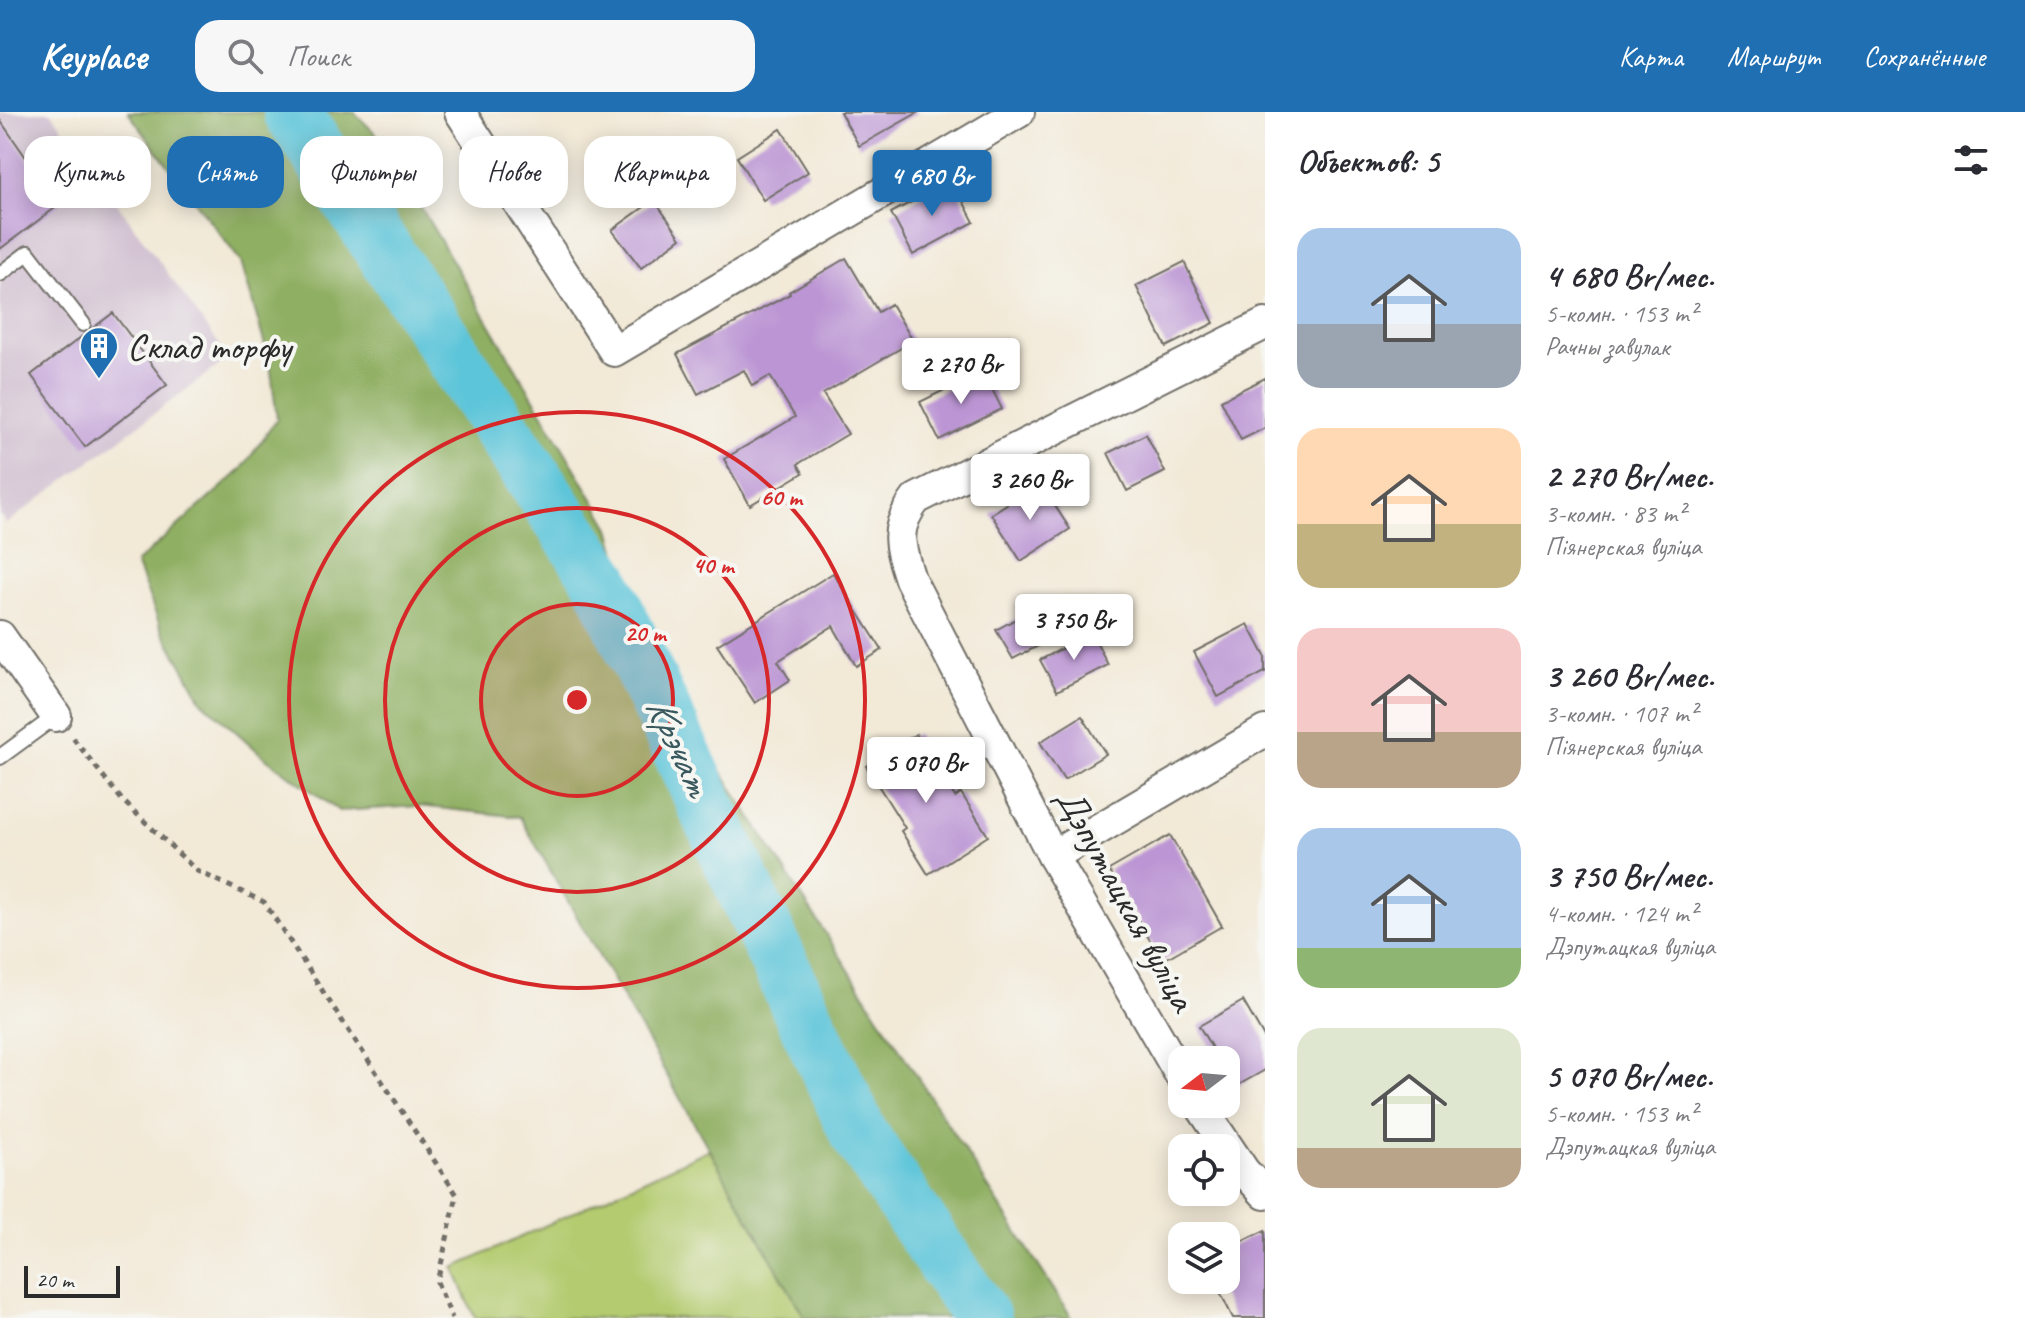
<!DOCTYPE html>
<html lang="ru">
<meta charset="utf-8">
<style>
:root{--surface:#fff;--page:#f7f7f7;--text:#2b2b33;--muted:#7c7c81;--accent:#1f6fb2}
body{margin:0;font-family:Caveat,sans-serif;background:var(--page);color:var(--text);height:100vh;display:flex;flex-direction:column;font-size:30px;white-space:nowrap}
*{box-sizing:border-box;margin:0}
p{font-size:26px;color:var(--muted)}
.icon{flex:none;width:44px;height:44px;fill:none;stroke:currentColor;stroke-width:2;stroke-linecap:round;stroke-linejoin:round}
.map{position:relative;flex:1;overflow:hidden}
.sheet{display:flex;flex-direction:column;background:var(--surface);width:760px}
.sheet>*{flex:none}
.banner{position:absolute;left:24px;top:24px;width:760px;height:72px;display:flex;gap:16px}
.needle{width:52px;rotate:254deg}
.fabs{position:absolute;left:1168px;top:934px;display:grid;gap:16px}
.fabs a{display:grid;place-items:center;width:72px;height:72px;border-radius:16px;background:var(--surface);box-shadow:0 4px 20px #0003;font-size:40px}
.scale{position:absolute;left:24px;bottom:20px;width:96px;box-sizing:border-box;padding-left:8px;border:4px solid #2b2b2b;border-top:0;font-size:22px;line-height:28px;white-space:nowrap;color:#2b2b2b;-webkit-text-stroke:6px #f6f6f2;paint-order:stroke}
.price{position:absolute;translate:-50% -68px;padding:0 18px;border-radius:8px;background:#fff;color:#222;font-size:26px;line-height:52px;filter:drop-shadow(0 2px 4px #0008)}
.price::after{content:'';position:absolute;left:50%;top:48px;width:24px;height:18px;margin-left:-12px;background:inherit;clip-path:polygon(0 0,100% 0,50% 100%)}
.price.on{background:var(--accent);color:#fff}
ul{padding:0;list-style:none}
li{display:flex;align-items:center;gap:24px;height:200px;padding:0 32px}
li span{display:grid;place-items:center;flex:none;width:224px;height:160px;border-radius:24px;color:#555}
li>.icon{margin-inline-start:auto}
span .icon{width:96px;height:96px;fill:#fffc;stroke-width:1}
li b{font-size:34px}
h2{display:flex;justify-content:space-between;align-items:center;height:96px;padding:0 32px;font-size:34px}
.pill{padding:0 28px;border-radius:24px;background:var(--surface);box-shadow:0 4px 20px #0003;font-size:28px;line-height:72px}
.pill.on{background:var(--accent);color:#fff}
header{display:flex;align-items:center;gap:48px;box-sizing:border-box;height:112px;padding:0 40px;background:var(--accent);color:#fff}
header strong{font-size:38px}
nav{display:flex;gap:44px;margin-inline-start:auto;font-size:28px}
.search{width:560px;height:72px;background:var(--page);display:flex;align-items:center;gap:20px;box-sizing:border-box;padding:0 28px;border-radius:24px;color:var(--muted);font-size:30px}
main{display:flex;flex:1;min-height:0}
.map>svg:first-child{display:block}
.industrial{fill:#cfbdcf}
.green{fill:#b4cb6f;stroke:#707b4d;stroke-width:2}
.forest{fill:#8faf62;stroke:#5d6d46;stroke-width:2}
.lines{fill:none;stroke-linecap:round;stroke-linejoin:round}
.river{stroke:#5dc5d9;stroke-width:58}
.building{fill:#bc96d4}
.lane-casing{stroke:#716e67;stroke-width:18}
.street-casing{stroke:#716e67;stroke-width:34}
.path{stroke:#716e67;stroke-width:5;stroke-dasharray:6 6;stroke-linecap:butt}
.lane{stroke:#fff;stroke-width:14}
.street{stroke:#fff;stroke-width:30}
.ring{fill:none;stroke:#d62828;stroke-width:4}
.labels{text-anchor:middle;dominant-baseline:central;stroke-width:8;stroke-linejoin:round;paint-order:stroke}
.poi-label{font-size:38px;fill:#2b2b2b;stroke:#f6f6f2;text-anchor:start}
.street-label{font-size:38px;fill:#2b2b2b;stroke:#f6f6f2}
.water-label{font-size:40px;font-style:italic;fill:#3a595f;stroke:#f6f6f2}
.centre{fill:#d62828;stroke:#f6f6f2;stroke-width:4}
.ring-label{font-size:24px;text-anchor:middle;font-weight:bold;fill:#d62828;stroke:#f6f6f2;stroke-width:8;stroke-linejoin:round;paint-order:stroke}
</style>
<header>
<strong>Keyplace</strong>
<div class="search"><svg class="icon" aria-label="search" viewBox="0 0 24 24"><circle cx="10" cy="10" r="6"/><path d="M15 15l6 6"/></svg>Поиск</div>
<nav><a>Карта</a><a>Маршрут</a><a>Сохранённые</a></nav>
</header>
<main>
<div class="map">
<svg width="1265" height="1206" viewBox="0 0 1265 1206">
<rect width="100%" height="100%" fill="#f6f6f2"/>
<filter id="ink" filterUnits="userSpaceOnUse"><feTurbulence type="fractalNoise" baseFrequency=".0125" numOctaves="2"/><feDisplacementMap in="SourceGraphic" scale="16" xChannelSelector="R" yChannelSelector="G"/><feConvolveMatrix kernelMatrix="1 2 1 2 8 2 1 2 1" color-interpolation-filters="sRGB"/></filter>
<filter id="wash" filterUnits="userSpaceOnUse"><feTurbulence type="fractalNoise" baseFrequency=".006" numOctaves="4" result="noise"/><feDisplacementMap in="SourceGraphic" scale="32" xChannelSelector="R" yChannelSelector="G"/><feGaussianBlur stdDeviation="1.8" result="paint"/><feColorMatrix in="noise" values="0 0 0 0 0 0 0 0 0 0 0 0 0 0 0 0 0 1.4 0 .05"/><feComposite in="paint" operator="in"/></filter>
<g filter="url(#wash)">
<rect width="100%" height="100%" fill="#f2e9d7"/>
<path class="industrial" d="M0 0H51L229 246 6 412 0 403Z"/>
<path class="green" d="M710 1037 805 1206H475L454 1156Z"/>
<path class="forest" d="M128 0H354L380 26 610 416 645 540 1072 1206H805L520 705 419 694 339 699 263 644 202 589 162 518 136 451 241 358 277 307 270 251 241 150Z"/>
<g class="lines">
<path class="river" d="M292 0 601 467 859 1022 982 1206"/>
</g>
<g id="blocks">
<g class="building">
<path d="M840 0H919L859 34Z"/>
<path d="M0 8 59 93 0 137Z"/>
<path d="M781 17 808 60 763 88 737 45Z"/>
<path d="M952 68 974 110 913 143 891 101Z"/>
<path d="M654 88 681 126 641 156 612 118Z"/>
<path d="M846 146 878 200 891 192 913 229 823 282 848 322 798 352 803 361 750 393 724 347 795 305 770 264 752 274 744 258 698 282 677 242 790 182 789 180Z"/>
<path d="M1184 150 1214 211 1166 235 1136 174Z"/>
<path d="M113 201 167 273 85 335 31 263Z"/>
<path d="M983 259 1002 297 939 328 920 290Z"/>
<path d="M1265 266V316L1241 328 1221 288Z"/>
<path d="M1146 322 1165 360 1127 379 1108 341Z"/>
<path d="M1040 371 1070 417 1021 449 991 402Z"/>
<path d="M833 461 882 538 856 554 833 514 778 549 790 568 755 591 717 533Z"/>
<path d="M1023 503 1040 533 1013 547 996 518Z"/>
<path d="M1248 512 1265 544V560L1218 585 1194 540Z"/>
<path d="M1092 521 1108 553 1057 579 1040 548Z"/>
<path d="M1082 604 1106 642 1064 668 1040 630Z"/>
<path d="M916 622 955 685 961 681 988 724 928 762 901 719 905 716 866 654Z"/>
<path d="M1170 723 1222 814 1162 849 1109 758Z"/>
<path d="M1243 889 1265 927V958L1235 975 1226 960V948H1219L1199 914Z"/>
<path d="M1265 1118V1206H1233L1214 1168H1226V1137Z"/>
</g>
</g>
</g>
<g filter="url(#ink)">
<use href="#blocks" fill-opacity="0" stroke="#716e67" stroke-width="2"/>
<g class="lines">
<defs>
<g id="lane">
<path d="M0 162 28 141 83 212"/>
<path d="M0 645 56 604"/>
</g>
<g id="street">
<path d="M460 0 614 239 1019 0"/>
<path d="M0 524 56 604"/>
<path d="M1053 744 1265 619"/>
<path d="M1182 966 1053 744 910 467C899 433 893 417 916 387L1265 212"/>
<path d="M1199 992 1244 1059 1265 1082"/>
</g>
</defs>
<use href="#lane" class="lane-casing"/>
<use href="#street" class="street-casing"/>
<path class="path" d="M73 626 122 688 197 759 264 790 457 1083 437 1170 452 1206"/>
<use href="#lane" class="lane"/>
<use href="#street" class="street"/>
</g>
</g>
<circle cx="577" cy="588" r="96" fill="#d62828" fill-opacity=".12"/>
<g class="ring">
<circle cx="577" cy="588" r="96"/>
<circle cx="577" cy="588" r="192"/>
<circle cx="577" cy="588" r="288"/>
</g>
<defs>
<symbol id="building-pin" viewBox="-11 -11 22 30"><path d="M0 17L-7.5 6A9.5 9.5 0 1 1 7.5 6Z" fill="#1f6fb2" stroke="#f6f6f2"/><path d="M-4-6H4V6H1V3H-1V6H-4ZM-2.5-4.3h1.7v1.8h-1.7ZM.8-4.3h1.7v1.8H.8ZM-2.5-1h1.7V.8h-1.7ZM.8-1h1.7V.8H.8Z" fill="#fff"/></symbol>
</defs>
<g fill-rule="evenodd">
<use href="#building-pin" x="77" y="212" width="44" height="60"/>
</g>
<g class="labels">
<g class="poi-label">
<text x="127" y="234">Склад торфу</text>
</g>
<g class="street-label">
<text transform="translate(1126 787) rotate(61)">Дэпутацкая вуліца</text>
</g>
<g class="water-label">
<text transform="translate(679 634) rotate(65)">Крэчат</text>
</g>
</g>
<circle cx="577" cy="588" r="12" class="centre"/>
<g class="ring-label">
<text x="781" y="393">60 m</text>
<text x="713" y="461">40 m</text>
<text x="645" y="529">20 m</text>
</g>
</svg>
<div class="fabs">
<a><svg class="needle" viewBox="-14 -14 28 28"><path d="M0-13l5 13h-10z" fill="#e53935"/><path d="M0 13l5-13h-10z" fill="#7c7c81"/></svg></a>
<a><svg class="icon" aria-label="locate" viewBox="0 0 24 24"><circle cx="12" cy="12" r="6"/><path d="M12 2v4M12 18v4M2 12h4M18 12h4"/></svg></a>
<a><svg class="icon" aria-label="layers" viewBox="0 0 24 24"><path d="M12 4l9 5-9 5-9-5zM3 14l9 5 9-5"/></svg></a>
</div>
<div class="scale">20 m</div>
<b class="price on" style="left:932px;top:106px">4 680 Br</b>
<b class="price" style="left:961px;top:294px">2 270 Br</b>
<b class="price" style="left:1030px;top:410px">3 260 Br</b>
<b class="price" style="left:1074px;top:550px">3 750 Br</b>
<b class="price" style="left:926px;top:693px">5 070 Br</b>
<div class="banner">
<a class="pill">Купить</a>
<a class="pill on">Снять</a>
<a class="pill">Фильтры</a>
<a class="pill">Новое</a>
<a class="pill">Квартира</a>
</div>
</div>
<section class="sheet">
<h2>Объектов: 5<svg class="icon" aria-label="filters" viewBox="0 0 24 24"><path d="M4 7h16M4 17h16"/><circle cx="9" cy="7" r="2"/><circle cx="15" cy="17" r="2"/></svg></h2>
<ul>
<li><span style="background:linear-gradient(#a9c7e8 60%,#9aa5b1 0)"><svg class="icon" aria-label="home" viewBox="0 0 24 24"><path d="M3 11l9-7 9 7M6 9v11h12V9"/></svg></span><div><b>4 680 Br/мес.</b><p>5-комн. · 153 m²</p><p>Рачны завулак</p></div></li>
<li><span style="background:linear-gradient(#ffd9b3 60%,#c2b280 0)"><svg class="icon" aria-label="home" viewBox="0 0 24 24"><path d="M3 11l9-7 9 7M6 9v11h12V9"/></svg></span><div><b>2 270 Br/мес.</b><p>3-комн. · 83 m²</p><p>Піянерская вуліца</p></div></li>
<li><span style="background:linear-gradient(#f6c9c9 65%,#b9a48a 0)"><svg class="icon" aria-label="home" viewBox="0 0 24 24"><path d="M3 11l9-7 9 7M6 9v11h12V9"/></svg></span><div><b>3 260 Br/мес.</b><p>3-комн. · 107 m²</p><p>Піянерская вуліца</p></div></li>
<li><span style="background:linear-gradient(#a9c7e8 75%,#8fb573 0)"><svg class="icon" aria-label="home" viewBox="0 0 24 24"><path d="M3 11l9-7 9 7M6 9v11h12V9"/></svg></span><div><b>3 750 Br/мес.</b><p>4-комн. · 124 m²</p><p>Дэпутацкая вуліца</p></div></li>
<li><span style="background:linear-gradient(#dfe7d0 75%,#b9a48a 0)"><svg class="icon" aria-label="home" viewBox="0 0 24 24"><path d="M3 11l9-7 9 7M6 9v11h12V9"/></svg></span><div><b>5 070 Br/мес.</b><p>5-комн. · 153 m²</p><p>Дэпутацкая вуліца</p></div></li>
</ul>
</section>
</main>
